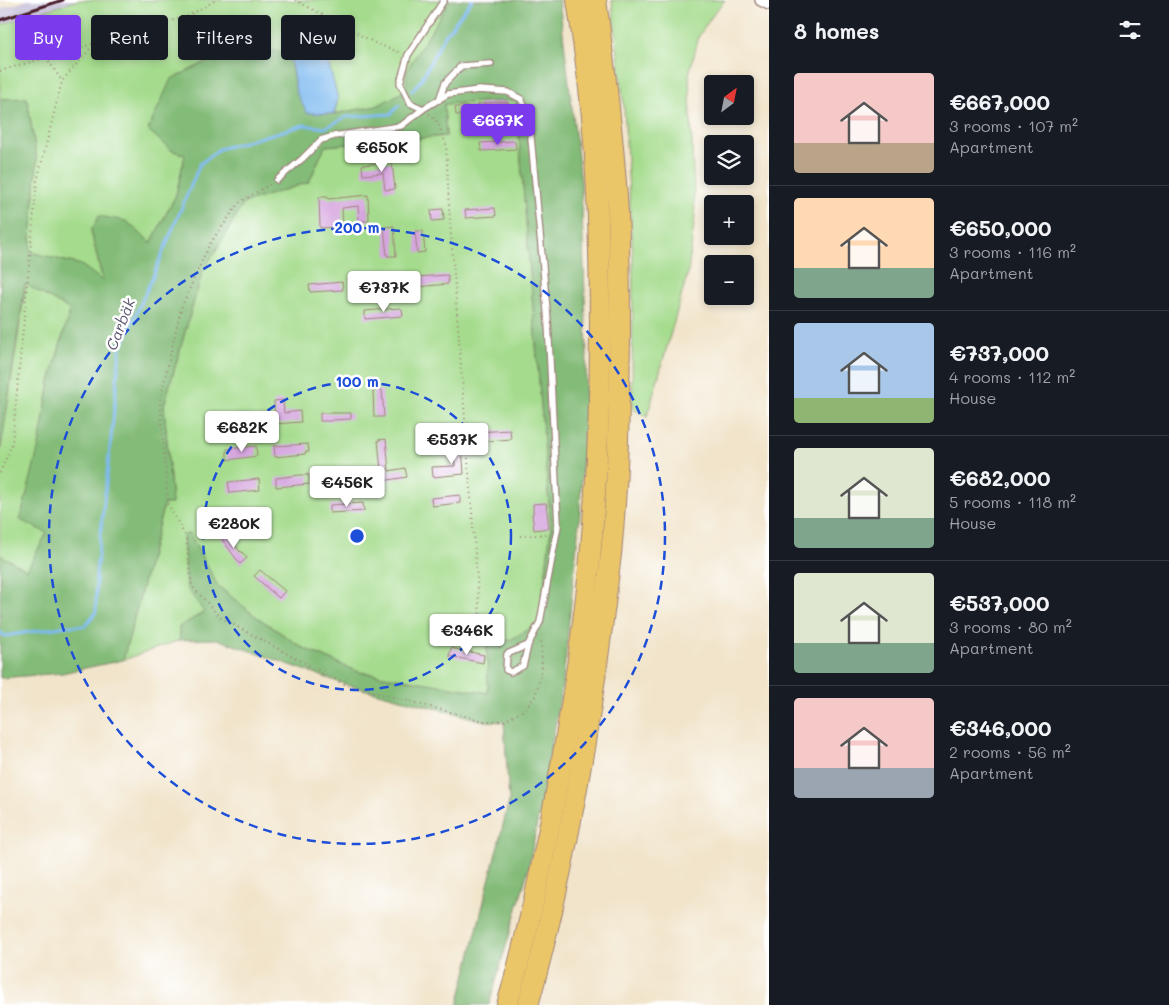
<!DOCTYPE html>
<meta charset="utf-8">
<style>
:root{--surface:#171b24;--page:#20242c;--text:#f1f3f6;--muted:#9ea1a6;--line:#363941;--accent:#7c3aed}
body{margin:0;font-family:Mali,sans-serif;background:var(--page);color:var(--text);height:100vh;display:flex;flex-direction:column;font-size:19px;white-space:nowrap}
*{box-sizing:border-box;margin:0}
p{font-size:16px;color:var(--muted)}
.icon{flex:none;width:28px;height:28px;fill:none;stroke:currentColor;stroke-width:2;stroke-linecap:round;stroke-linejoin:round}
.map{position:relative;flex:1;overflow:hidden}
.panel{display:flex;flex-direction:column;background:var(--surface);width:400px}
.panel>*{flex:none}
.banner{position:absolute;left:15px;top:15px;width:475px;height:45px;display:flex;gap:10px}
.needle{width:32px;rotate:32deg}
.controls{position:absolute;left:704px;top:75px;display:grid;gap:10px}
.controls a{display:grid;place-items:center;width:50px;height:50px;border-radius:5px;background:var(--surface);box-shadow:0 2px 8px #0003;font-size:25px}
.price{position:absolute;translate:-50% -42px;padding:0 11px;border-radius:5px;background:#fff;color:#222;font-size:16px;line-height:32px;filter:drop-shadow(0 1px 2px #0008)}
.price::after{content:'';position:absolute;left:50%;top:30px;width:15px;height:11px;margin-left:-8px;background:inherit;clip-path:polygon(0 0,100% 0,50% 100%)}
.price.current{background:var(--accent);color:#fff}
ul{padding:0;list-style:none}
li{display:flex;align-items:center;gap:15px;height:125px;padding:0 25px}
li+li{border-top:1px solid var(--line)}
li span{display:grid;place-items:center;flex:none;width:140px;height:100px;border-radius:5px;color:#555}
li>.icon{margin-inline-start:auto}
span .icon{width:60px;height:60px;fill:#fffc;stroke-width:1}
li b{font-size:21px}
h2{display:flex;justify-content:space-between;align-items:center;height:60px;padding:0 25px;font-size:21px}
.chip{padding:0 18px;border-radius:5px;background:var(--surface);box-shadow:0 2px 8px #0003;font-size:18px;line-height:45px}
.chip.current{background:var(--accent);color:#fff}
main{display:flex;flex:1;min-height:0}
.map>svg:first-child{display:block}
.industrial{fill:#c7c0d9}
.green{fill:#a4db8c;stroke:#777d5c}
.forest{fill:#83bb78;stroke:#666d52}
.water{fill:#7ebaf0;stroke:#646c8e}
.lines{fill:none;stroke-linecap:round;stroke-linejoin:round}
.stream{stroke:#7ebaf0;stroke-width:3}
.building{fill:#d6a5df}
.service-casing{stroke:#9e827a;stroke-width:8}
.minor-casing{stroke:#9e827a;stroke-width:14}
.motorway-casing{stroke:#9e827a;stroke-width:22}
.path{stroke:#9e827a;stroke-width:2;stroke-dasharray:1 4;stroke-linecap:butt}
.service{stroke:#fff;stroke-width:5.5}
.minor{stroke:#fff;stroke-width:11}
.motorway{stroke:#ebc669;stroke-width:20}
.rail{stroke:#4a1f2b;stroke-width:3}
.ring{fill:none;stroke:#1d4ed8;stroke-width:2.5;stroke-dasharray:9 6}
.labels{text-anchor:middle;dominant-baseline:central;stroke-width:5;stroke-linejoin:round;paint-order:stroke}
.water-label{font-size:15px;font-style:italic;fill:#5c5570;stroke:#fff}
.centre{fill:#1d4ed8;stroke:#fff;stroke-width:2.5}
.ring-label{font-size:15px;text-anchor:middle;font-weight:bold;fill:#1d4ed8;stroke:#fff;stroke-width:5;stroke-linejoin:round;paint-order:stroke}
</style>
<main>
<div class="map">
<svg width="769" height="1005" viewBox="0 0 769 1005">
<rect width="100%" height="100%" fill="#fff"/>
<filter id="ink" filterUnits="userSpaceOnUse"><feTurbulence type="fractalNoise" baseFrequency=".02" numOctaves="2"/><feDisplacementMap in="SourceGraphic" scale="10" xChannelSelector="R" yChannelSelector="G"/><feConvolveMatrix kernelMatrix="1 2 1 2 8 2 1 2 1" color-interpolation-filters="sRGB"/></filter>
<filter id="wash" filterUnits="userSpaceOnUse"><feTurbulence type="fractalNoise" baseFrequency=".0096" numOctaves="4" result="noise"/><feDisplacementMap in="SourceGraphic" scale="20" xChannelSelector="R" yChannelSelector="G"/><feGaussianBlur stdDeviation="1.12" result="paint"/><feColorMatrix in="noise" values="0 0 0 0 0 0 0 0 0 0 0 0 0 0 0 0 0 1.4 0 .05"/><feComposite in="paint" operator="in"/></filter>
<g filter="url(#wash)">
<rect width="100%" height="100%" fill="#f1e4ca"/>
<path class="industrial" d="M28 0H78L0 25V9Z"/>
<g class="green">
<path d="M78 0H450L407 70V90L377 106 334 114 338 99 319 27 290 36 289 52 235 48 171 150 185 155 176 195 151 243 126 221 91 231 103 282 81 265 30 252 37 161 27 99H0V25Z"/>
<path d="M612 0H725L714 13 699 36 689 74 695 216 688 272 647 417 632 408 633 259 624 108Z"/>
<path d="M516 100 551 528 540 622 512 639 487 646 488 693 359 672 303 648 254 615 218 586 189 534 204 612 179 627 180 640 123 660 164 504 172 503 164 405 202 273 244 203 309 182 325 146 446 136 444 104Z"/>
<path d="M26 284 70 310 50 382 39 446 47 533 27 570 0 555V454Z"/>
</g>
<path class="forest" d="M450 0H559L581 182 587 353 580 513 563 682 529 867 489 1005H458L509 801 504 722 484 721 344 684 217 639 180 640 179 627 204 612 187 588 183 536 189 533 218 586 254 615 303 648 359 672 488 693 487 645 512 639 540 622 551 528 516 100 444 104 446 136 325 146 309 182 244 203 202 273 164 405 172 504H164L123 660 62 673 0 678V555L27 570 47 533 20 520 39 446 50 382 70 310 25 284 0 454V99L27 98 37 161 30 252 81 265 103 281 91 231 99 216 126 221 151 243 176 195 185 155 171 150 148 130 171 79 235 48 289 52 296 92 334 114 377 106 406 90 407 70Z"/>
<path class="water" d="M311 23 319 27 338 99 334 114 307 113 296 92 289 52 290 36 298 27Z"/>
<g class="lines">
<g class="stream">
<path d="M412 91 421 80 443 38 472 0"/>
<path d="M0 632 5 636 67 626H85L96 612V574L113 420 120 350 153 276 200 164 219 149 304 125 325 128 346 117 391 114 399 105"/>
</g>
</g>
<g id="blocks">
<g class="building">
<path d="M499 102H508V111L469 115H456L455 107H478V104Z"/>
<path d="M515 141 516 149 481 151 480 143Z"/>
<path d="M392 162 395 189 385 190 383 173 363 175 362 165Z"/>
<path d="M368 195 369 221H359L358 206 342 208 343 227 320 228 319 197H328V199Z"/>
<path d="M495 208 496 216 466 218 465 210Z"/>
<path d="M443 209 444 220 432 221 431 210Z"/>
<path d="M394 226 396 256H387L384 227Z"/>
<path d="M415 231H423L425 252 417 253Z"/>
<path d="M448 275V284L416 287 415 277Z"/>
<path d="M342 282 343 290 310 292 309 285Z"/>
<path d="M400 308 402 309 403 316 365 319V311Z"/>
<path d="M382 390 384 417H374L373 391Z"/>
<path d="M283 400 284 413 300 411 301 422 275 424 274 401Z"/>
<path d="M320 413H351V419L332 420V421H320Z"/>
<path d="M510 430 511 439 477 442V432Z"/>
<path d="M386 439 389 471 405 468 407 477 382 481 378 440Z"/>
<path d="M308 444 309 452H305V454L275 457 274 446Z"/>
<path d="M256 446 257 456 227 460V449Z"/>
<path d="M462 446 464 474 433 477 432 467 455 466 453 447Z"/>
<path d="M360 472 361 481 350 482V480L332 481 331 475Z"/>
<path d="M300 475H309L310 484 276 487V478Z"/>
<path d="M259 479 260 490 230 493 228 482Z"/>
<path d="M460 495V503L432 506 431 498Z"/>
<path d="M363 503 364 511 330 513V505Z"/>
<path d="M546 503 549 528 534 530 532 514H533V504Z"/>
<path d="M228 534 240 552 241 551 247 558 240 564 221 538Z"/>
<path d="M260 570 285 591 279 598 254 576Z"/>
<path d="M451 648 484 655 483 663 449 656Z"/>
</g>
</g>
</g>
<g filter="url(#ink)">
<use href="#blocks" fill-opacity="0" stroke="#9e827a" stroke-width="1"/>
<g class="lines">
<defs>
<g id="service">
<path d="M439 100 445 83 461 66 491 64"/>
<path d="M423 109 410 103 400 83 408 55 444 0"/>
<path d="M277 180 302 159 321 140 334 136 401 126 423 109 448 94 479 90 508 92 521 99 529 116 548 321 558 525 540 622 528 645 523 666 511 672 506 670 507 654 528 645"/>
</g>
<path id="minor" d="M761 0 769 4"/>
<g id="motorway">
<path d="M507 1005C529 930 545 853 559 776 572 705 583 632 590 559 597 483 600 407 600 330 600 259 598 187 592 116 588 77 583 39 577 0"/>
<path d="M528 1005C553 917 571 827 586 736 596 676 604 615 611 554 618 483 619 412 620 340 620 298 620 255 618 213 614 142 605 71 596 0"/>
</g>
</defs>
<use href="#service" class="service-casing"/>
<use href="#minor" class="minor-casing"/>
<use href="#motorway" class="motorway-casing"/>
<g class="path">
<path d="M295 0 377 44 401 53"/>
<path d="M46 57 62 81"/>
<path d="M0 71 188 16 216 0"/>
<path d="M429 114C442 124 439 130 446 143L449 207 482 645"/>
<path d="M270 184 239 203 209 245 181 308 160 400 168 504 186 537 192 586 221 618 344 684 484 721H504L524 710 535 697 539 681 542 666 541 639"/>
<path d="M0 473 12 444 37 181 62 81 95 43"/>
<path d="M520 536 549 534"/>
<path d="M496 643 501 648"/>
</g>
<use href="#service" class="service"/>
<use href="#minor" class="minor"/>
<use href="#motorway" class="motorway"/>
<path class="rail" d="M0 20 63 0"/>
</g>
</g>
<g class="ring">
<circle cx="357" cy="536" r="154"/>
<circle cx="357" cy="536" r="308"/>
</g>
<g class="labels">
<g class="water-label">
<text transform="translate(120 324) rotate(-69)">Carbäk</text>
</g>
</g>
<circle cx="357" cy="536" r="8" class="centre"/>
<g class="ring-label">
<text x="357" y="233">200 m</text>
<text x="357" y="387">100 m</text>
</g>
</svg>
<div class="controls">
<a><svg class="needle" viewBox="-14 -14 28 28"><path d="M0-13l5 13h-10z" fill="#e53935"/><path d="M0 13l5-13h-10z" fill="#9ea1a6"/></svg></a>
<a><svg class="icon" aria-label="layers" viewBox="0 0 24 24"><path d="M12 4l9 5-9 5-9-5zM3 14l9 5 9-5"/></svg></a>
<a>+</a>
<a>−</a>
</div>
<b class="price current" style="left:498px;top:146px">€667K</b>
<b class="price" style="left:382px;top:173px">€650K</b>
<b class="price" style="left:384px;top:313px">€737K</b>
<b class="price" style="left:242px;top:453px">€682K</b>
<b class="price" style="left:452px;top:465px">€537K</b>
<b class="price" style="left:347px;top:508px">€456K</b>
<b class="price" style="left:234px;top:549px">€280K</b>
<b class="price" style="left:467px;top:656px">€346K</b>
<div class="banner">
<a class="chip current">Buy</a>
<a class="chip">Rent</a>
<a class="chip">Filters</a>
<a class="chip">New</a>
</div>
</div>
<section class="panel">
<h2>8 homes<svg class="icon" aria-label="filters" viewBox="0 0 24 24"><path d="M4 7h16M4 17h16"/><circle cx="9" cy="7" r="2"/><circle cx="15" cy="17" r="2"/></svg></h2>
<ul>
<li><span style="background:linear-gradient(#f6c9c9 70%,#b9a48a 0)"><svg class="icon" aria-label="home" viewBox="0 0 24 24"><path d="M3 11l9-7 9 7M6 9v11h12V9"/></svg></span><div><b>€667,000</b><p>3 rooms · 107 m²</p><p>Apartment</p></div></li>
<li><span style="background:linear-gradient(#ffd9b3 70%,#7fa58c 0)"><svg class="icon" aria-label="home" viewBox="0 0 24 24"><path d="M3 11l9-7 9 7M6 9v11h12V9"/></svg></span><div><b>€650,000</b><p>3 rooms · 116 m²</p><p>Apartment</p></div></li>
<li><span style="background:linear-gradient(#a9c7e8 75%,#8fb573 0)"><svg class="icon" aria-label="home" viewBox="0 0 24 24"><path d="M3 11l9-7 9 7M6 9v11h12V9"/></svg></span><div><b>€737,000</b><p>4 rooms · 112 m²</p><p>House</p></div></li>
<li><span style="background:linear-gradient(#dfe7d0 70%,#7fa58c 0)"><svg class="icon" aria-label="home" viewBox="0 0 24 24"><path d="M3 11l9-7 9 7M6 9v11h12V9"/></svg></span><div><b>€682,000</b><p>5 rooms · 118 m²</p><p>House</p></div></li>
<li><span style="background:linear-gradient(#dfe7d0 70%,#7fa58c 0)"><svg class="icon" aria-label="home" viewBox="0 0 24 24"><path d="M3 11l9-7 9 7M6 9v11h12V9"/></svg></span><div><b>€537,000</b><p>3 rooms · 80 m²</p><p>Apartment</p></div></li>
<li><span style="background:linear-gradient(#f6c9c9 70%,#9aa5b1 0)"><svg class="icon" aria-label="home" viewBox="0 0 24 24"><path d="M3 11l9-7 9 7M6 9v11h12V9"/></svg></span><div><b>€346,000</b><p>2 rooms · 56 m²</p><p>Apartment</p></div></li>
</ul>
</section>
</main>
